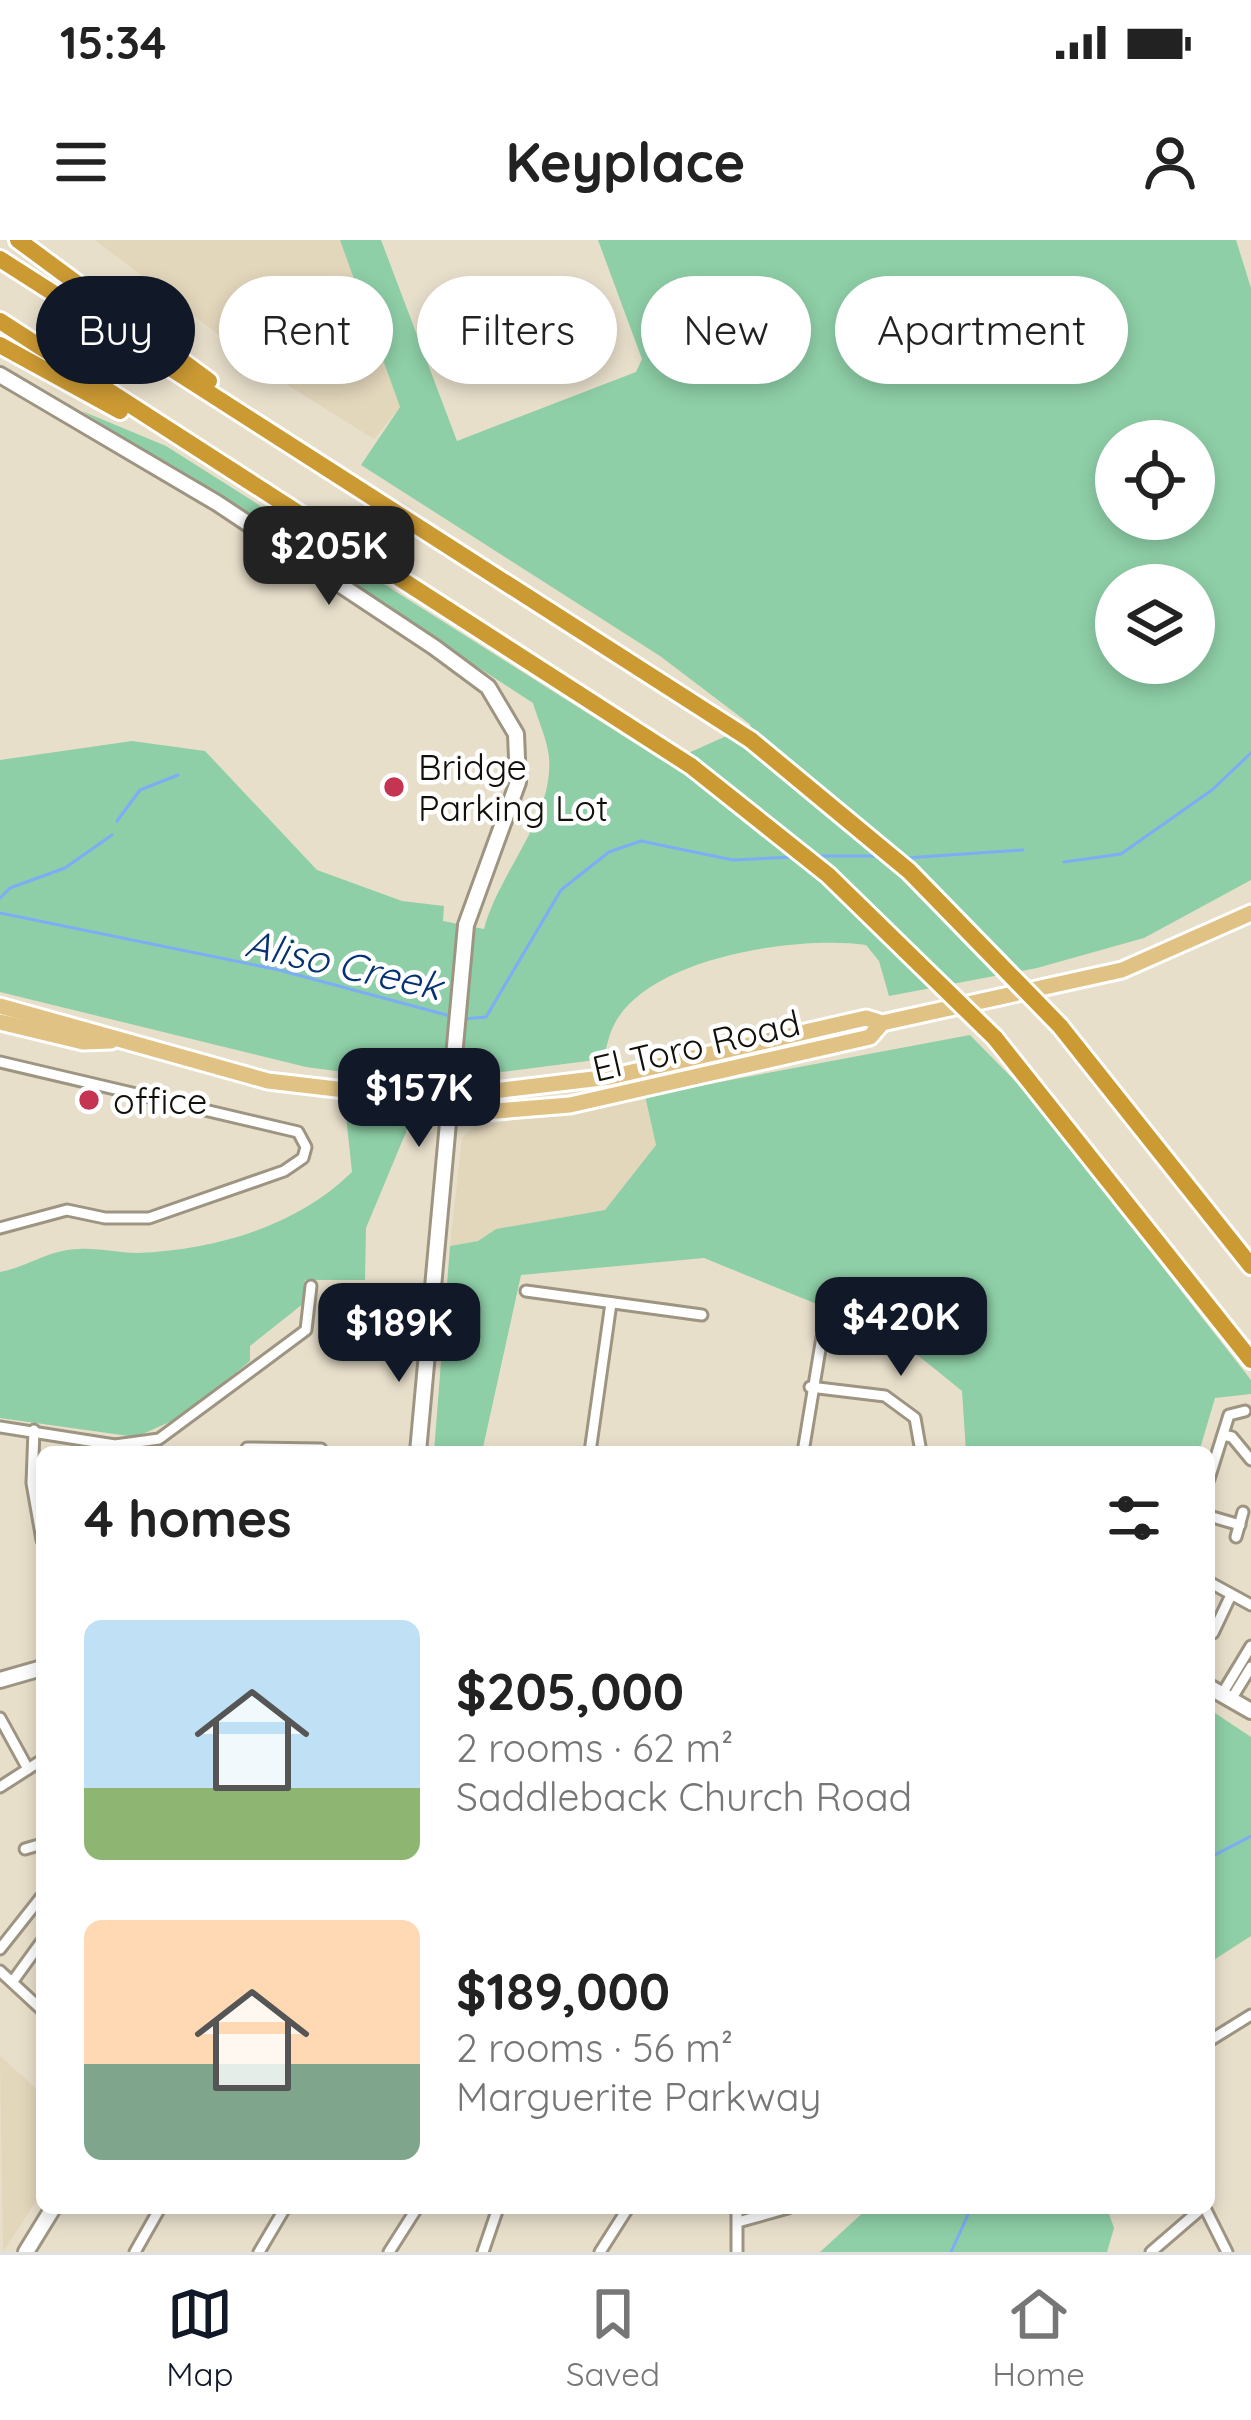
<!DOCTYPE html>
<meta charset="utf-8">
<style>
:root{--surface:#fff;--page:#f6f6f6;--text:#222;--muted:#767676;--line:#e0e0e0;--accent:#111827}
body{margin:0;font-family:Quicksand,sans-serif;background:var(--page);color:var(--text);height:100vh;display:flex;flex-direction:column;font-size:45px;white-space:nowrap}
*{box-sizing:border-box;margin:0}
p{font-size:39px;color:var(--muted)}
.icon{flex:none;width:66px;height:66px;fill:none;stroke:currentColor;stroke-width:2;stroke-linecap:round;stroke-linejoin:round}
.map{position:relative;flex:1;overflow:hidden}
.panel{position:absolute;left:36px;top:1206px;width:1179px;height:768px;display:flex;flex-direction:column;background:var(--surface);border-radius:18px;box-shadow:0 6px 18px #0003}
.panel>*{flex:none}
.top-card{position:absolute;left:36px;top:36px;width:1179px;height:108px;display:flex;gap:24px}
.fabs{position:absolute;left:1095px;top:180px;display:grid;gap:24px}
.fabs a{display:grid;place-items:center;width:120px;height:120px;border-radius:50%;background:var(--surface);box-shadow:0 6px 18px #0003;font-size:60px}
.price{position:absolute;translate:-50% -102px;padding:0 27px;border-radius:24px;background:var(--accent);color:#fff;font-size:39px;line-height:78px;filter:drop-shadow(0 3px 6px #0008)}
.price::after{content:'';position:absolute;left:50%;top:72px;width:36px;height:27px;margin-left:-18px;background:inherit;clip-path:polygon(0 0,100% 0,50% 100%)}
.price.selected{background:#222;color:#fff}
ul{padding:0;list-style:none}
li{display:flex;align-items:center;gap:36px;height:300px;padding:0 48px}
li span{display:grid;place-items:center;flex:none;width:336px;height:240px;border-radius:18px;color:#555}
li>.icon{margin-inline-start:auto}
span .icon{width:144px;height:144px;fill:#fffc;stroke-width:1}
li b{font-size:51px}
h2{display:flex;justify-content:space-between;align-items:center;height:144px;padding:0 48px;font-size:51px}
.chip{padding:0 42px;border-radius:54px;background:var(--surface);box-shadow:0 6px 18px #0003;font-size:42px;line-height:108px}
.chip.selected{background:var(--accent);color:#fff}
.status{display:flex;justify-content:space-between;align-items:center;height:84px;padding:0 60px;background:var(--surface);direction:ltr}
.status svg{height:33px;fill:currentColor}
header{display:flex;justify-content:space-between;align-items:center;height:156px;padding:0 48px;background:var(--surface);font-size:54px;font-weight:700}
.tabs{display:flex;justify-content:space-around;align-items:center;height:168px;border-top:3px solid var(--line);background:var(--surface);font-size:33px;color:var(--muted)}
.tabs a{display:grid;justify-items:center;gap:6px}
.tabs .selected{color:var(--accent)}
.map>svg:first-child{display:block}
.built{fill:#e2d6bb}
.green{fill:#8ecfa7;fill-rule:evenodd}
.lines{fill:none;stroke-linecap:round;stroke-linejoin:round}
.stream{stroke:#7cadf6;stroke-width:3}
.street-casing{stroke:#9d9582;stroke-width:15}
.secondary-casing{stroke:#9d9582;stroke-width:20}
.primary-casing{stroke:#fff;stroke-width:21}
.highway-casing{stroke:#fff;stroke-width:22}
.street{stroke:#fff;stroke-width:9}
.secondary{stroke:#fff;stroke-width:14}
.primary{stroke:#e0c285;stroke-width:15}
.highway{stroke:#cc9a33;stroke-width:16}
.highway-bridge-casing{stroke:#fff;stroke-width:22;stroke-linecap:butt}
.highway-bridge{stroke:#cc9a33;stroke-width:16}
.poi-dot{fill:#c53552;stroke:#fff;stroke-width:4.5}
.labels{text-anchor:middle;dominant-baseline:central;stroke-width:9;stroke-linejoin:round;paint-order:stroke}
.poi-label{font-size:36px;fill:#13100a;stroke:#fff;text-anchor:start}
.street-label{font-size:36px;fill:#13100a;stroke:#fff}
.water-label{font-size:39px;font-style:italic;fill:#053272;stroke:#fff}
</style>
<div class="status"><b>15:34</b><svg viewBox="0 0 49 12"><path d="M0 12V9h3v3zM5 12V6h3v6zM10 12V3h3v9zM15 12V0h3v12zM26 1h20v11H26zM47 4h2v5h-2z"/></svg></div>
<header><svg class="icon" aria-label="menu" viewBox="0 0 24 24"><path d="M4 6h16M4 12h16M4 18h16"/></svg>Keyplace<svg class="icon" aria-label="person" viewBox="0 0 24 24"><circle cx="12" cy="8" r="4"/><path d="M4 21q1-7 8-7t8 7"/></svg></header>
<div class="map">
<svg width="1251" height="2012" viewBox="0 0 1251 2012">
<rect width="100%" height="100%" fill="#e8dfcb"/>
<g class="built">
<path d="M95 0H340L400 167 374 199 270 134Z"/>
<path d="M645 856 656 905 605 970 496 989 478 1001 450 1006 462 898 471 888Z"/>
<path d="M0 1816 42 1854V1952L3 2012Z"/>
</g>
<g class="green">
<path d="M340 0H381L457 201 636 132 642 119 598 0H1236L1251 48V640L1144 698 1037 728 889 756 879 721 866 705C799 695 650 717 615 783 609 793 607 807 603 819L502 832 427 823 417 842 306 827 0 752V520L132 501 205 511 317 630 402 661 444 666 443 681 484 689C499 632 554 578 549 517 547 499 538 480 533 463L82 171 166 206 666 523 751 485 660 416 361 225 400 167ZM1116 201H1194V279H1116ZM1116 345H1194V423H1116Z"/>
<path d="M970 795 1023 849 1251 1140V1154L1215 1158 1199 1212H966L962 1151 893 1095 704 1018 521 1035 482 1212H434L450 1006 478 1001 496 989 605 970 656 905 645 856Z"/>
<path d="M346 876 411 880 366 988 365 1040H305L304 1063 250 1106V1121L183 1176 136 1197 0 1178V1032C28 1027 49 1009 80 1009 99 1008 118 1013 137 1013 214 1010 296 987 352 932Z"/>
<path d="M1209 1469 1251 1497V1696L1209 1723Z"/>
<path d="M868 1968H1107L1114 1988 1107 2012H820Z"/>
</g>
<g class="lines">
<g class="stream">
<path d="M117 581 140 550 178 535"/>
<path d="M816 616H878"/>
<path d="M906 618 1023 610"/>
<path d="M1064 622 1121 614 1212 550 1251 513"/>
<path d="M0 658 10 648 65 628 112 595"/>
<path d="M0 673 279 730 454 777"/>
<path d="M463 779 486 777 561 650 609 612 641 601 733 620 794 617"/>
<path d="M1209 1618 1251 1596"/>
<path d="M951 2012 971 1968"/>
</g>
<defs>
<g id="street">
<path d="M0 822 298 892 306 907 303 918 284 931 149 978H105L67 970 0 988"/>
<path d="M526 1051 702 1075"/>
<path d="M810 1147 885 1156 915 1178 921 1212"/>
<path d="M0 1187 115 1205 159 1199 306 1090 311 1046"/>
<path d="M34 1190 32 1243 42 1300"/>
<path d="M1223 1195 1232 1197 1251 1220"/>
<path d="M247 1208 321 1209"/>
<path d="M590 1212 611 1063"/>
<path d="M803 1212 822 1097"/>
<path d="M1209 1239 1229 1175 1245 1171"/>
<path d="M1209 1276 1240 1285"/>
<path d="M1236 1297 1243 1272"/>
<path d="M1209 1342 1251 1365"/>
<path d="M1213 1393 1231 1355"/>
<path d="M1222 1454 1251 1406"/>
<path d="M1232 1458 1251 1427"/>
<path d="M0 1478 28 1529"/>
<path d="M0 1547 42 1520"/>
<path d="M25 1609 42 1604"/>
<path d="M0 1709 42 1656"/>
<path d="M0 1731 42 1770"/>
<path d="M13 1741 42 1701"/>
<path d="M1209 1801 1251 1775"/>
<path d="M737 1968V2012"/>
<path d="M1205 1968 1227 2012"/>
<path d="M738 1982 788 1968"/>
<path d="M135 2012 160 1968"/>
<path d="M259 2012 285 1968"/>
<path d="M389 2012 417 1968"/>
<path d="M483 2012 498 1968"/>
<path d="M600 2012 628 1968"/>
<path d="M1151 2012 1202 1968"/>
</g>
<g id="secondary">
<path d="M0 135 217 263 434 407 488 447 516 494 518 542 466 685 418 1212"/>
<path d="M0 1440 42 1428"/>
<path d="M1209 1447 1251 1471"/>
<path d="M26 2012 53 1968"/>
</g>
<g id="primary">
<path d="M0 766 268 841 448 862 472 873 570 865 870 797 882 783"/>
<path d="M0 782 83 802 111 801"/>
<path d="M448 862 468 854 610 837 866 778 882 783 1122 730 1251 673"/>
</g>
<g id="highway">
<path d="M18 0 209 141"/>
<path d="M0 19 751 500"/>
<path d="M0 81 691 526"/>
<path d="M0 105 120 171"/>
<path d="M1060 786 1251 1026"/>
<path d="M995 798 1251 1120"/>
</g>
</defs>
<use href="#street" class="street-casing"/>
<use href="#secondary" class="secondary-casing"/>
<use href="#primary" class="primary-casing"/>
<use href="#highway" class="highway-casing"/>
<use href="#street" class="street"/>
<use href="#secondary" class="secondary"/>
<use href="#primary" class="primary"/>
<use href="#highway" class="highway"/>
<defs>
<g id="highway-bridge">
<path d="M751 500 909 631 1060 786"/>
<path d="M691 526 828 635 995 798"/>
</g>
</defs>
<use href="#highway-bridge" class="highway-bridge-casing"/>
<use href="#highway-bridge" class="highway-bridge"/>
</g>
<g class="poi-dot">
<circle cx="394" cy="547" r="12"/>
<circle cx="89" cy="860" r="12"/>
</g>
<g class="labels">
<g class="poi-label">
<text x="418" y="526">Bridge<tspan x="418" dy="41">Parking Lot</tspan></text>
<text x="113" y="860">office</text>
</g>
<g class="street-label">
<text transform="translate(696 805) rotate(-13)">El Toro Road</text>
</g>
<g class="water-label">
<text transform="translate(344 724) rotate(13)">Aliso Creek</text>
</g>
</g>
</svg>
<div class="fabs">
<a><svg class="icon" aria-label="locate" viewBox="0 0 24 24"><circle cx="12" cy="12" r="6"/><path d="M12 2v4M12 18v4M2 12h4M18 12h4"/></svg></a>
<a><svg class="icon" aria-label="layers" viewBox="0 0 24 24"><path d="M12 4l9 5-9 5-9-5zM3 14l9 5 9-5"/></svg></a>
</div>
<b class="price selected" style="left:329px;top:368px">$205K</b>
<b class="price" style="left:419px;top:910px">$157K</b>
<b class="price" style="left:901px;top:1139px">$420K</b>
<b class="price" style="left:399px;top:1145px">$189K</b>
<div class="top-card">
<a class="chip selected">Buy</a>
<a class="chip">Rent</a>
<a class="chip">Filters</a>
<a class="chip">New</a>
<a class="chip">Apartment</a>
</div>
<section class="panel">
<h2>4 homes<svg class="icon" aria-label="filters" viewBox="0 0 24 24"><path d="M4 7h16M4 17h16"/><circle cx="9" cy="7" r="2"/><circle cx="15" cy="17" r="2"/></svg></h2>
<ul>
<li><span style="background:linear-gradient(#bfe0f5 70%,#8fb573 0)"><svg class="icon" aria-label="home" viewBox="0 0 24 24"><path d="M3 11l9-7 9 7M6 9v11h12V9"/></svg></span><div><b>$205,000</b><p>2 rooms · 62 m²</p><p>Saddleback Church Road</p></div></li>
<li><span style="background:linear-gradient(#ffd9b3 60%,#7fa58c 0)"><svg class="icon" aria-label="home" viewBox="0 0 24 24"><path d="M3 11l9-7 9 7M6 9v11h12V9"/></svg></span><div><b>$189,000</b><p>2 rooms · 56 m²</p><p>Marguerite Parkway</p></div></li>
</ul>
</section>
</div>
<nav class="tabs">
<a class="selected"><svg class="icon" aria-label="map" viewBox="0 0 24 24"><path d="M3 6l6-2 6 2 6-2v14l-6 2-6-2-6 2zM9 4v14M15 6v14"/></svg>Map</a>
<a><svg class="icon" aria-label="saved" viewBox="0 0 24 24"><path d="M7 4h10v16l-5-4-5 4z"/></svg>Saved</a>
<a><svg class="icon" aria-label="home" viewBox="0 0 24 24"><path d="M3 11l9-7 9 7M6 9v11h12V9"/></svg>Home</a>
</nav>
